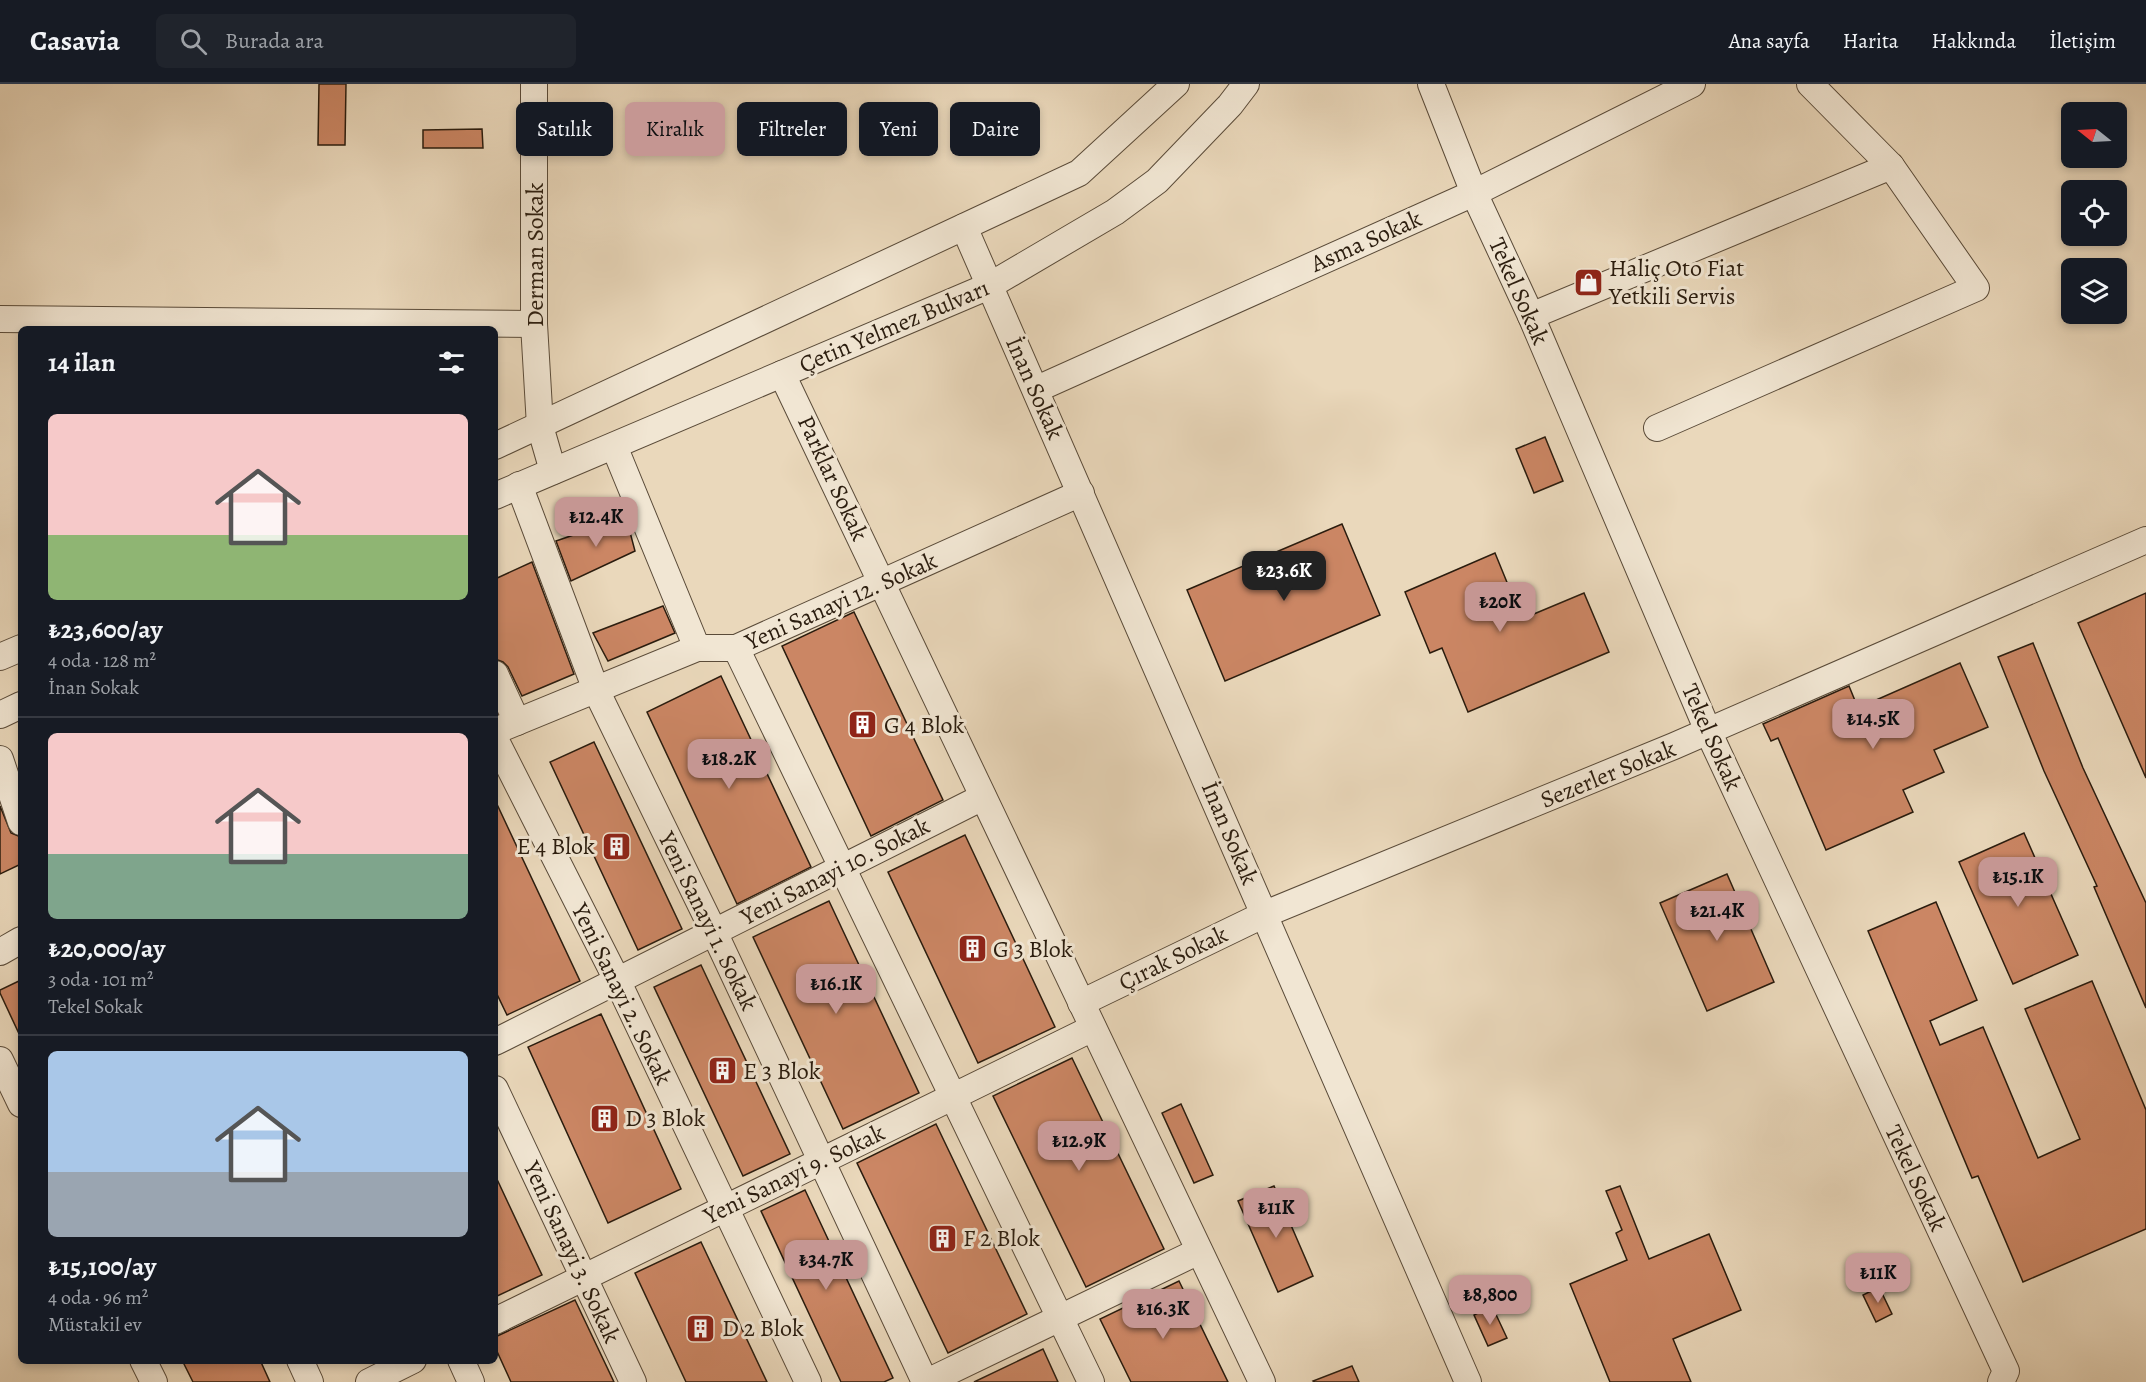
<!DOCTYPE html>
<html lang="tr">
<meta charset="utf-8">
<style>
:root{--surface:#171b24;--page:#20242c;--text:#f1f3f6;--muted:#9ea1a6;--line:#363941;--accent:#c59692}
body{margin:0;font-family:Alegreya,serif;background:var(--page);color:var(--text);height:100vh;display:flex;flex-direction:column;font-size:22px;white-space:nowrap}
*{box-sizing:border-box;margin:0}
p{font-size:20px;color:var(--muted)}
.icon{flex:none;width:33px;height:33px;fill:none;stroke:currentColor;stroke-width:2;stroke-linecap:round;stroke-linejoin:round}
.map{position:relative;flex:1;overflow:hidden}
.drawer{position:absolute;left:18px;top:242px;width:480px;height:1038px;display:flex;flex-direction:column;background:var(--surface);border-radius:9px;box-shadow:0 3px 9px #0003}
.drawer>*{flex:none}
.top-card{position:absolute;left:516px;top:18px;width:570px;height:54px;display:flex;gap:12px}
.needle{width:39px;rotate:288deg}
.fabs{position:absolute;left:2061px;top:18px;display:grid;gap:12px}
.fabs a{display:grid;place-items:center;width:66px;height:66px;border-radius:9px;background:var(--surface);box-shadow:0 3px 9px #0003;font-size:30px}
.price{position:absolute;translate:-50% -51px;padding:0 14px;border-radius:12px;background:var(--accent);color:#111;font-size:20px;line-height:39px;filter:drop-shadow(0 2px 3px #0008)}
.price::after{content:'';position:absolute;left:50%;top:36px;width:18px;height:14px;margin-left:-9px;background:inherit;clip-path:polygon(0 0,100% 0,50% 100%)}
.price.on{background:#222;color:#fff}
ul{padding:0;list-style:none}
li{display:grid;align-content:center;gap:12px;height:318px;padding:0 30px}
li+li{border-top:2px solid var(--line)}
li span{display:grid;place-items:center;height:186px;border-radius:9px;color:#555}
li>.icon{margin-inline-start:auto}
span .icon{width:108px;height:108px;fill:#fffc;stroke-width:1}
li b{font-size:26px}
h2{display:flex;justify-content:space-between;align-items:center;height:72px;padding:0 30px;font-size:26px}
.chip{padding:0 21px;border-radius:9px;background:var(--surface);box-shadow:0 3px 9px #0003;font-size:21px;line-height:54px}
.chip.on{background:var(--accent);color:#111}
header{display:flex;align-items:center;gap:36px;box-sizing:border-box;height:84px;padding:0 30px;background:var(--surface);border-bottom:2px solid var(--line)}
header strong{font-size:28px}
nav{display:flex;gap:33px;margin-inline-start:auto;font-size:21px}
.search{width:420px;height:54px;background:var(--page);display:flex;align-items:center;gap:15px;box-sizing:border-box;padding:0 21px;border-radius:9px;color:var(--muted);font-size:22px}
.map>svg:first-child{display:block}
.building{fill:#cb8664;stroke:#2a1c0e;stroke-width:1.5}
.lines{fill:none;stroke-linecap:round;stroke-linejoin:round}
.minor-casing{stroke:#5a4b39;stroke-width:28}
.minor{stroke:#f1e6d3;stroke-width:26}
.labels{text-anchor:middle;dominant-baseline:central;stroke-width:6;stroke-linejoin:round;paint-order:stroke}
.street-label{font-size:24px;fill:#2a1c0e;stroke:#f1e6d3}
.poi-label{font-size:24px;fill:#2a1c0e;stroke:#f1e6d3;text-anchor:start}
</style>
<header>
<strong>Casavia</strong>
<div class="search"><svg class="icon" aria-label="search" viewBox="0 0 24 24"><circle cx="10" cy="10" r="6"/><path d="M15 15l6 6"/></svg>Burada ara</div>
<nav><a>Ana sayfa</a><a>Harita</a><a>Hakkında</a><a>İletişim</a></nav>
</header>
<div class="map">
<svg width="2146" height="1298" viewBox="0 0 2146 1298">
<rect width="100%" height="100%" fill="#ead8bb"/>
<filter id="stains"><feTurbulence type="fractalNoise" baseFrequency=".00333" numOctaves="4"/><feColorMatrix values="0 0 0 0 .2 0 0 0 0 .09 0 0 0 0 .02 0 0 0 .5 -.17"/></filter>
<radialGradient id="worn" r=".72"><stop offset=".6" stop-color="#630" stop-opacity="0"/><stop offset="1" stop-color="#630" stop-opacity=".3"/></radialGradient>
<g class="building">
<path d="M319 0H346L345 61H318Z"/>
<path d="M482 45 483 64H423V46Z"/>
<path d="M1545 353 1563 397 1534 409 1516 365Z"/>
<path d="M626 433 635 467 571 497 556 457Z"/>
<path d="M1342 440 1380 531 1225 597 1187 506Z"/>
<path d="M1495 469 1522 535 1584 509 1609 568 1468 628 1442 564 1430 569 1405 508Z"/>
<path d="M532 478 574 590 522 612 508 583 503 578 495 575V495Z"/>
<path d="M2146 509V694L2078 539Z"/>
<path d="M663 522 675 549 608 577 593 549Z"/>
<path d="M854 528 943 716 871 752 782 562Z"/>
<path d="M2033 559 2083 684 2146 819V924L2094 803 2097 802 2044 687 1998 573Z"/>
<path d="M1960 579 1988 643 1934 666 1944 688 1903 706 1913 728 1826 766 1778 654 1771 657 1763 640 1849 602 1858 624Z"/>
<path d="M721 592 811 783 737 820 647 628Z"/>
<path d="M594 658 682 845 638 866 550 678Z"/>
<path d="M495 716 580 897 507 931 495 906Z"/>
<path d="M0 722 11 749 21 753V780L0 790Z"/>
<path d="M2024 749 2078 871 2013 900 1959 778Z"/>
<path d="M965 751 1055 943 978 979 888 788Z"/>
<path d="M1727 790 1774 898 1707 927 1660 819Z"/>
<path d="M829 817 919 1009 843 1045 753 853Z"/>
<path d="M1936 818 1977 916 1930 937 1940 961 1983 943 2038 1074 2080 1055 2025 925 2092 897 2146 1026V1145L2023 1198 1978 1092 1972 1094 1868 847Z"/>
<path d="M701 881 790 1070 743 1092 654 903Z"/>
<path d="M21 896V954L0 909V906Z"/>
<path d="M601 930 681 1105 608 1139 528 963Z"/>
<path d="M1072 974 1164 1165 1086 1203 993 1012Z"/>
<path d="M1181 1020 1213 1091 1194 1099 1162 1029Z"/>
<path d="M936 1040 1027 1230 948 1269 857 1079Z"/>
<path d="M495 1091 542 1191 495 1213Z"/>
<path d="M1274 1102 1313 1192 1278 1208 1238 1117Z"/>
<path d="M1620 1102 1649 1175 1709 1150 1741 1226 1673 1255 1691 1298H1610L1570 1200 1627 1176 1616 1149 1622 1146 1606 1107Z"/>
<path d="M805 1106 893 1294 884 1298H841L761 1127Z"/>
<path d="M701 1158 767 1298H686L635 1189Z"/>
<path d="M1179 1197 1228 1298H1131L1100 1235Z"/>
<path d="M1879 1203 1892 1230 1876 1238 1863 1211Z"/>
<path d="M575 1216 614 1298H511L495 1263V1253Z"/>
<path d="M1492 1222 1507 1254 1488 1262 1474 1231Z"/>
<path d="M1043 1265 1058 1298H974Z"/>
<path d="M182 1276H260L270 1298H193Z"/>
<path d="M1352 1282 1359 1298H1314L1313 1297Z"/>
</g>
<g class="lines">
<defs>
<g id="minor">
<path d="M534 0V240L540 342 553 387"/>
<path d="M1431 0 1474 109 1531 232 1708 647 2006 1287 2001 1298"/>
<path d="M1810 0 1891 82"/>
<path d="M964 143 1468 1298"/>
<path d="M1531 232 1891 82 1976 204 1657 344"/>
<path d="M0 235 534 240"/>
<path d="M782 290 1262 1298"/>
<path d="M1037 305 1474 109 1692 0"/>
<path d="M495 362 1079 89 1176 0"/>
<path d="M614 362 697 564"/>
<path d="M519 401 596 606 714 848 925 1298"/>
<path d="M495 412 989 202 1115 128 1157 97 1230 21 1246 0"/>
<path d="M736 564 1091 1298"/>
<path d="M0 573 21 564"/>
<path d="M495 590 517 638"/>
<path d="M0 631 21 621"/>
<path d="M495 647 697 564H736L1081 409"/>
<path d="M495 655 617 896 808 1298"/>
<path d="M0 675 21 738"/>
<path d="M0 868 21 856"/>
<path d="M1081 919 1265 830 1674 662 2146 456"/>
<path d="M495 958 983 713"/>
<path d="M0 976 21 1020"/>
<path d="M495 1005 633 1298"/>
<path d="M495 1237 1093 944"/>
<path d="M143 1276 154 1298"/>
<path d="M300 1276 310 1298"/>
<path d="M461 1276 471 1298"/>
<path d="M369 1298 413 1276"/>
<path d="M927 1298 1199 1167"/>
</g>
</defs>
<use href="#minor" class="minor-casing"/>
<use href="#minor" class="minor"/>
</g>
<defs>
<symbol id="shop-square" viewBox="-11 -11 22 22"><rect x="-9" y="-9" width="18" height="18" rx="4" fill="#8f2418" stroke="#f1e6d3"/><path d="M-5-2.5h2.3a2.7 3.5 0 0 1 5.4 0H5L5.5 6h-11ZM-1.5-2.5h3a1.5 2.3 0 0 0-3 0Z" fill="#fff"/></symbol>
<symbol id="building-square" viewBox="-11 -11 22 22"><rect x="-9" y="-9" width="18" height="18" rx="4" fill="#8f2418" stroke="#f1e6d3"/><path d="M-4-6H4V6H1V3H-1V6H-4ZM-2.5-4.3h1.7v1.8h-1.7ZM.8-4.3h1.7v1.8H.8ZM-2.5-1h1.7V.8h-1.7ZM.8-1h1.7V.8H.8Z" fill="#fff"/></symbol>
</defs>
<g fill-rule="evenodd">
<use href="#shop-square" x="1572" y="182" width="33" height="33"/>
<use href="#building-square" x="846" y="624" width="33" height="33"/>
<use href="#building-square" x="600" y="746" width="33" height="33"/>
<use href="#building-square" x="956" y="848" width="33" height="33"/>
<use href="#building-square" x="706" y="970" width="33" height="33"/>
<use href="#building-square" x="588" y="1018" width="33" height="33"/>
<use href="#building-square" x="926" y="1138" width="33" height="33"/>
<use href="#building-square" x="684" y="1228" width="33" height="33"/>
</g>
<g class="labels">
<g class="street-label">
<text transform="translate(1366 157) rotate(-24)">Asma Sokak</text>
<text transform="translate(535 171) rotate(-90)">Derman Sokak</text>
<text transform="translate(1519 207) rotate(66)">Tekel Sokak</text>
<text transform="translate(894 242) rotate(-23)">Çetin Yelmez Bulvarı</text>
<text transform="translate(1035 304) rotate(66)">İnan Sokak</text>
<text transform="translate(833 394) rotate(65)">Parklar Sokak</text>
<text transform="translate(841 517) rotate(-24)">Yeni Sanayi 12. Sokak</text>
<text transform="translate(1712 653) rotate(66)">Tekel Sokak</text>
<text transform="translate(1608 690) rotate(-22)">Sezerler Sokak</text>
<text transform="translate(1230 749) rotate(67)">İnan Sokak</text>
<text transform="translate(835 787) rotate(-27)">Yeni Sanayi 10. Sokak</text>
<text transform="translate(708 837) rotate(64)">Yeni Sanayi 1. Sokak</text>
<text transform="translate(1173 874) rotate(-26)">Çırak Sokak</text>
<text transform="translate(622 910) rotate(64)">Yeni Sanayi 2. Sokak</text>
<text transform="translate(794 1090) rotate(-26)">Yeni Sanayi 9. Sokak</text>
<text transform="translate(1916 1094) rotate(65)">Tekel Sokak</text>
<text transform="translate(572 1168) rotate(65)">Yeni Sanayi 3. Sokak</text>
</g>
<g class="poi-label">
<text x="1609" y="184">Haliç Oto Fiat<tspan x="1609" dy="28">Yetkili Servis</tspan></text>
<text x="884" y="641">G 4 Blok</text>
<text x="595" y="762" text-anchor="end">E 4 Blok</text>
<text x="993" y="865">G 3 Blok</text>
<text x="743" y="987">E 3 Blok</text>
<text x="625" y="1034">D 3 Blok</text>
<text x="963" y="1154">F 2 Blok</text>
<text x="722" y="1244">D 2 Blok</text>
</g>
</g>
<rect width="100%" height="100%" filter="url(#stains)"/>
<rect width="100%" height="100%" fill="url(#worn)"/>
</svg>
<div class="fabs">
<a><svg class="needle" viewBox="-14 -14 28 28"><path d="M0-13l5 13h-10z" fill="#e53935"/><path d="M0 13l5-13h-10z" fill="#9ea1a6"/></svg></a>
<a><svg class="icon" aria-label="locate" viewBox="0 0 24 24"><circle cx="12" cy="12" r="6"/><path d="M12 2v4M12 18v4M2 12h4M18 12h4"/></svg></a>
<a><svg class="icon" aria-label="layers" viewBox="0 0 24 24"><path d="M12 4l9 5-9 5-9-5zM3 14l9 5 9-5"/></svg></a>
</div>
<b class="price" style="left:596px;top:464px">₺12.4K</b>
<b class="price on" style="left:1284px;top:518px">₺23.6K</b>
<b class="price" style="left:1500px;top:549px">₺20K</b>
<b class="price" style="left:1873px;top:666px">₺14.5K</b>
<b class="price" style="left:729px;top:706px">₺18.2K</b>
<b class="price" style="left:2018px;top:824px">₺15.1K</b>
<b class="price" style="left:1717px;top:858px">₺21.4K</b>
<b class="price" style="left:836px;top:931px">₺16.1K</b>
<b class="price" style="left:1079px;top:1088px">₺12.9K</b>
<b class="price" style="left:1276px;top:1155px">₺11K</b>
<b class="price" style="left:826px;top:1207px">₺34.7K</b>
<b class="price" style="left:1878px;top:1220px">₺11K</b>
<b class="price" style="left:1490px;top:1242px">₺8,800</b>
<b class="price" style="left:1163px;top:1256px">₺16.3K</b>
<div class="top-card">
<a class="chip">Satılık</a>
<a class="chip on">Kiralık</a>
<a class="chip">Filtreler</a>
<a class="chip">Yeni</a>
<a class="chip">Daire</a>
</div>
<section class="drawer">
<h2>14 ilan<svg class="icon" aria-label="filters" viewBox="0 0 24 24"><path d="M4 7h16M4 17h16"/><circle cx="9" cy="7" r="2"/><circle cx="15" cy="17" r="2"/></svg></h2>
<ul>
<li><span style="background:linear-gradient(#f6c9c9 65%,#8fb573 0)"><svg class="icon" aria-label="home" viewBox="0 0 24 24"><path d="M3 11l9-7 9 7M6 9v11h12V9"/></svg></span><div><b>₺23,600/ay</b><p>4 oda · 128 m²</p><p>İnan Sokak</p></div></li>
<li><span style="background:linear-gradient(#f6c9c9 65%,#7fa58c 0)"><svg class="icon" aria-label="home" viewBox="0 0 24 24"><path d="M3 11l9-7 9 7M6 9v11h12V9"/></svg></span><div><b>₺20,000/ay</b><p>3 oda · 101 m²</p><p>Tekel Sokak</p></div></li>
<li><span style="background:linear-gradient(#a9c7e8 65%,#9aa5b1 0)"><svg class="icon" aria-label="home" viewBox="0 0 24 24"><path d="M3 11l9-7 9 7M6 9v11h12V9"/></svg></span><div><b>₺15,100/ay</b><p>4 oda · 96 m²</p><p>Müstakil ev</p></div></li>
</ul>
</section>
</div>
